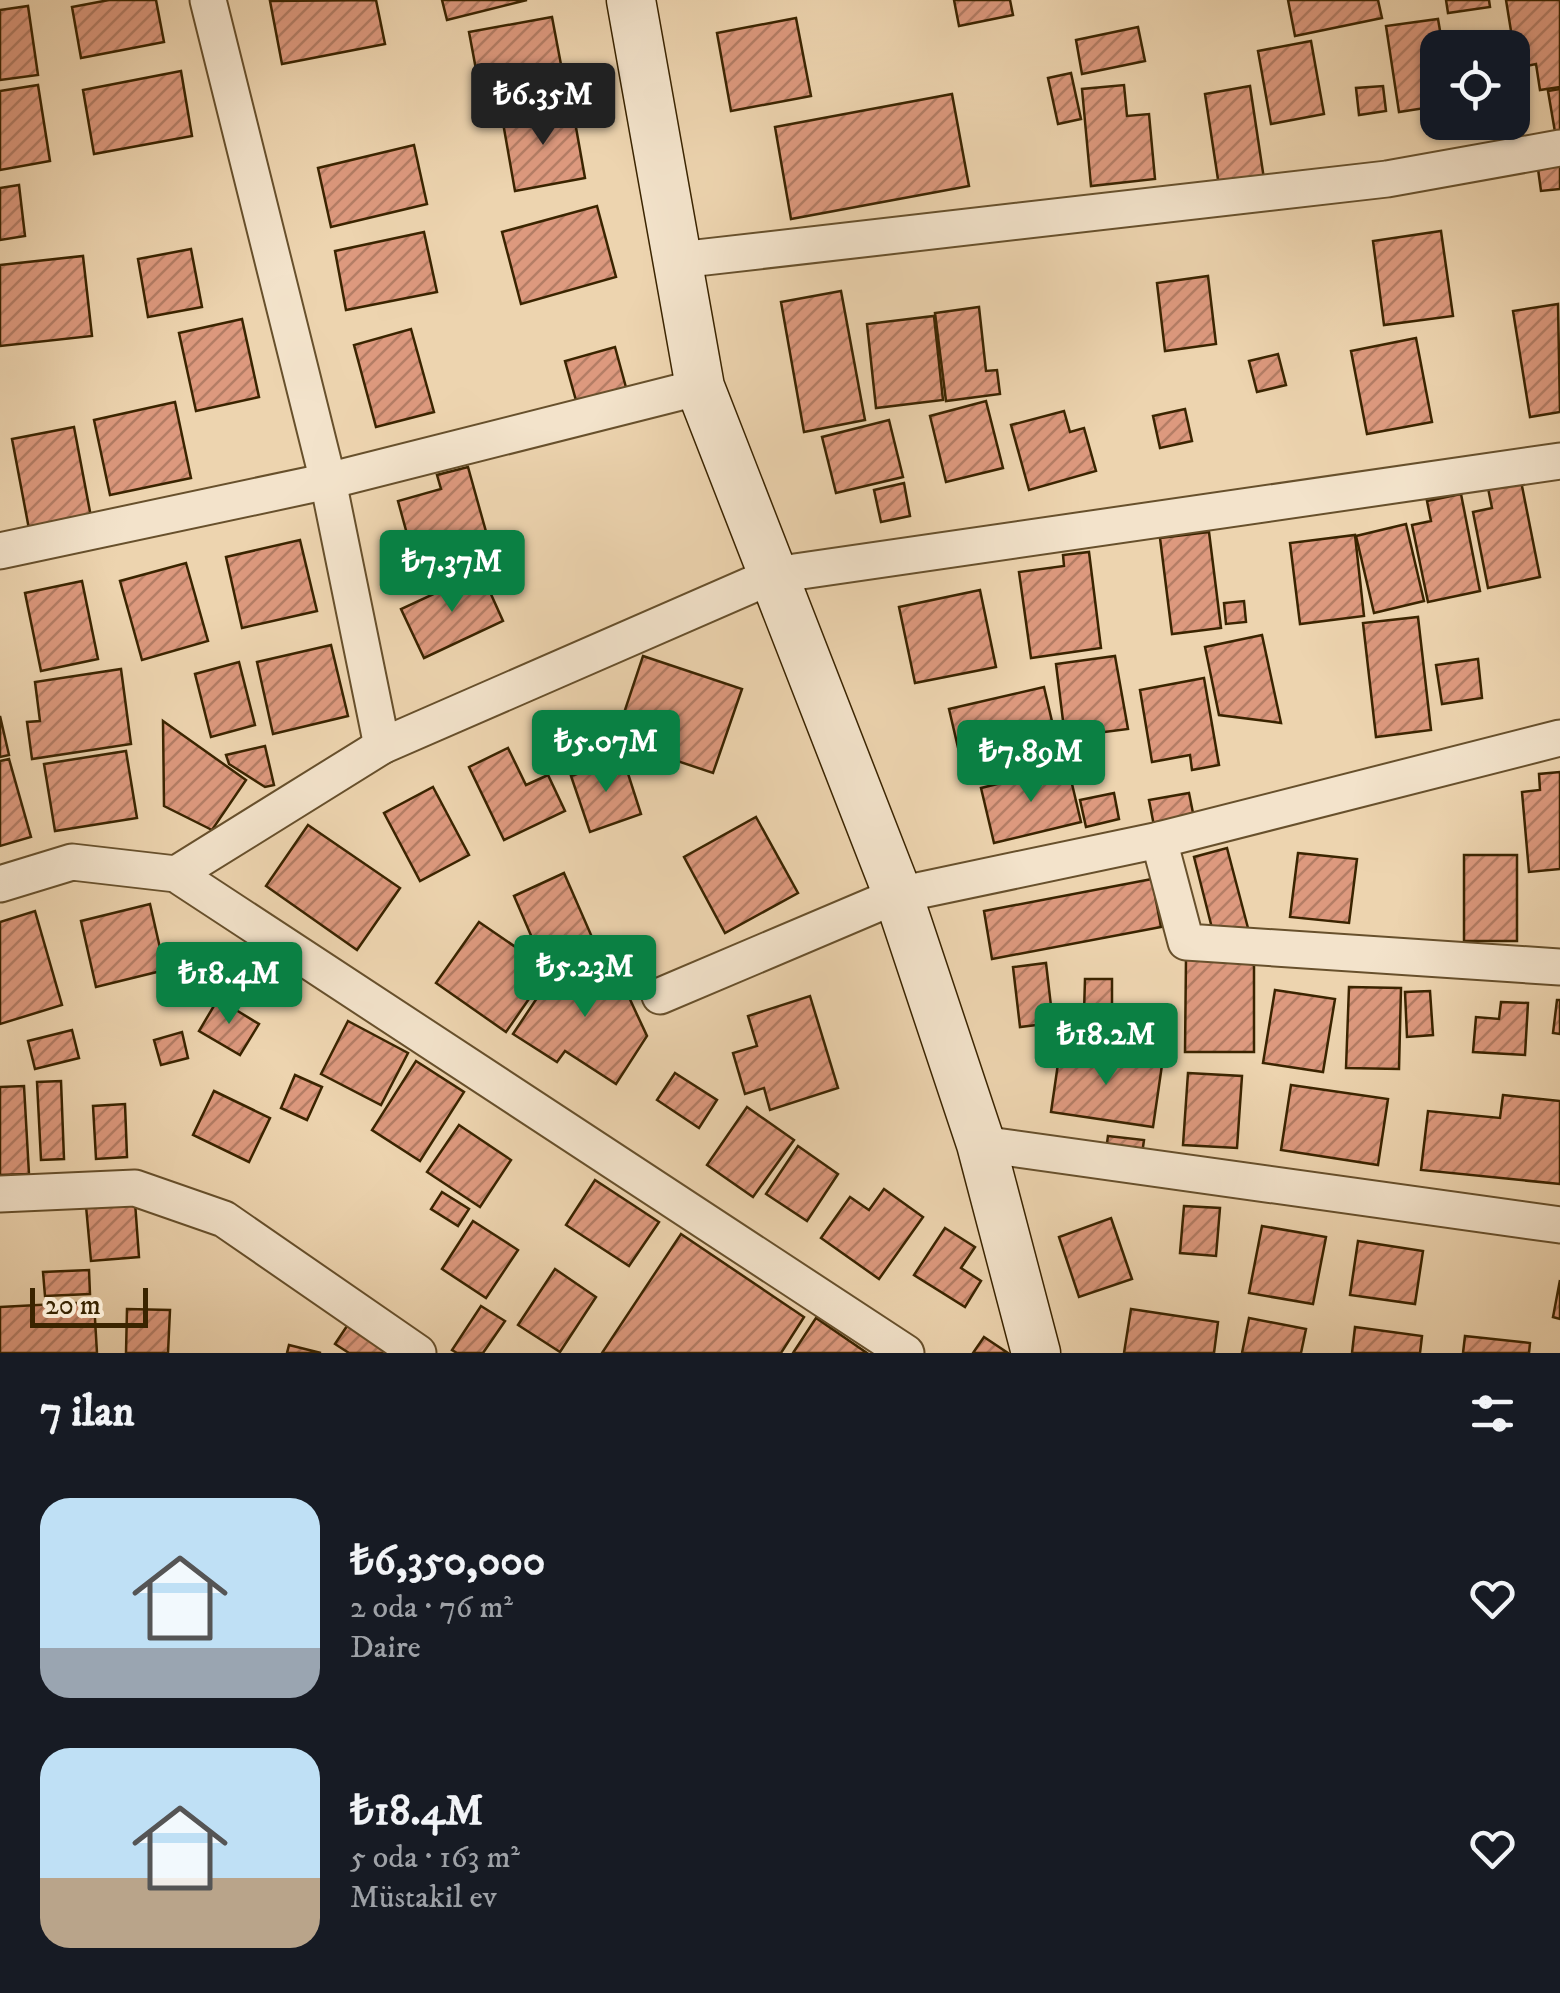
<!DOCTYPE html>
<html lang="tr">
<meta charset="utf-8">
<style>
:root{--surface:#171b24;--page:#242831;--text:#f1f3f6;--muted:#9ea1a6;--accent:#0b8043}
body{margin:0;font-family:"IM FELL DW Pica",serif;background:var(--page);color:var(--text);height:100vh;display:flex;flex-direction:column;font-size:38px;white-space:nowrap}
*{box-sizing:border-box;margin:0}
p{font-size:32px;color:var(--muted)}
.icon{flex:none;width:55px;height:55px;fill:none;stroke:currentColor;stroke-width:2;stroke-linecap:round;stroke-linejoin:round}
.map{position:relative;height:1353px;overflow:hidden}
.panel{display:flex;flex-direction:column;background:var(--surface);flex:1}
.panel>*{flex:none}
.buttons{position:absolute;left:1420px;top:30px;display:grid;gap:20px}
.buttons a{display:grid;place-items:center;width:110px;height:110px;border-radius:20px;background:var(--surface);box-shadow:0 2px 8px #0004;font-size:50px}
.scale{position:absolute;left:30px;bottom:25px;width:118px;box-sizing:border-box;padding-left:10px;border:5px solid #3a2400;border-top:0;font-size:28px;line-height:35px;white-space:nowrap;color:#3a2400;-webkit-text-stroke:8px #f3e3cb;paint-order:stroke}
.price{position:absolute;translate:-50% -85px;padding:0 22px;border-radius:10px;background:var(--accent);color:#fff;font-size:32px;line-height:65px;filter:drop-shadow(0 2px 5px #0008)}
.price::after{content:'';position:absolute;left:50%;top:60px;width:30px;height:22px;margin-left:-15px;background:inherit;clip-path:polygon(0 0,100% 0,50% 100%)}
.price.selected{background:#222;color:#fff}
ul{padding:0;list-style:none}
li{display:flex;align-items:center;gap:30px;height:250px;padding:0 40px}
li span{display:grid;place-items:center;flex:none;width:280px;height:200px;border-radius:30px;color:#555}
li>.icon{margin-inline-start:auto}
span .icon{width:120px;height:120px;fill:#fffc;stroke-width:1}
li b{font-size:42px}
h2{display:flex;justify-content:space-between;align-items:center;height:120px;padding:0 40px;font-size:42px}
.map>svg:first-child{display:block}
.building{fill:url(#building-hatch);stroke:#3a2400;stroke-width:2.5}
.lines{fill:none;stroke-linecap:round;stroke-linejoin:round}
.street-casing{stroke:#67502c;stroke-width:39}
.secondary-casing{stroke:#3a2400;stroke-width:51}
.street{stroke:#f3e3cb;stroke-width:35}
.secondary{stroke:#f3e3cb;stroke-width:48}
</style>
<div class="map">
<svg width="1560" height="1353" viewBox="0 0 1560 1353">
<defs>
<pattern id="building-hatch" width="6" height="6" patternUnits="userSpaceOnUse" patternTransform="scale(2.5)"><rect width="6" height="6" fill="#dd997e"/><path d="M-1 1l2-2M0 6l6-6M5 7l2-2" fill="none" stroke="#b47d65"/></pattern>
</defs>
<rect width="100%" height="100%" fill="#edd4af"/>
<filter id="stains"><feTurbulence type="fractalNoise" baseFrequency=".002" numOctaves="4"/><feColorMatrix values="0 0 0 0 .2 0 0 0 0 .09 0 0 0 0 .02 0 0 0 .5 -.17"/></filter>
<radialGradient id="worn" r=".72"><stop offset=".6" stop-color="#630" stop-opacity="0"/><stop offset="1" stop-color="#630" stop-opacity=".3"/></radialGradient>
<g class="building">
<path d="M109 0H156L164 42 81 58 72 7Z"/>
<path d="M376 0 385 44 282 64 270 1Z"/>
<path d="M442 0H527L447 20Z"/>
<path d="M954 0H1010L1013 15 959 26Z"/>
<path d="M1288 0H1378L1382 18 1295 36Z"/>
<path d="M1446 0H1489L1490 7 1448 13Z"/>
<path d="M1506 0H1560V87L1540 90 1536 64 1517 68Z"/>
<path d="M28 6 38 75 0 80V10Z"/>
<path d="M552 17 566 91 483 107 469 32Z"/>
<path d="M796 18 811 96 731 111 717 33Z"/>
<path d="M1438 19 1443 48H1438V106L1399 112 1386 26Z"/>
<path d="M1138 27 1145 61 1082 74 1076 40Z"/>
<path d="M1311 41 1324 114 1271 124 1258 51Z"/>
<path d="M181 71 192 136 94 154 83 90Z"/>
<path d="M1071 73 1081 119 1058 124 1048 78Z"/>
<path d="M38 85 50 161 0 170V91Z"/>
<path d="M1124 85 1127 116 1149 114 1155 179 1091 186 1082 89Z"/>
<path d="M1250 86 1264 179 1219 186 1205 94Z"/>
<path d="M1383 86 1386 111 1359 115 1356 88Z"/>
<path d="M1560 89V131L1555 132 1548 91Z"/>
<path d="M952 94 969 186 791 219 775 127Z"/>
<path d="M572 105 585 178 515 191 502 117Z"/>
<path d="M414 145 427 204 331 227 318 168Z"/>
<path d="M1560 166V189L1541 191 1538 169Z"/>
<path d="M19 185 25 236 0 240V188Z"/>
<path d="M597 206 616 277 521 304 502 232Z"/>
<path d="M1441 231 1453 316 1384 325 1373 241Z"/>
<path d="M424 232 437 292 346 310 335 251Z"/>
<path d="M191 249 202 307 148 317 138 259Z"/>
<path d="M83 256 92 336 0 346V265Z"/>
<path d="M1208 276 1216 344 1165 351 1157 283Z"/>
<path d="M841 291 865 420 804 432 781 302Z"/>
<path d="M1558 304 1560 412 1530 417 1513 311Z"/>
<path d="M979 307 986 371 997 370 1000 394 946 401 935 313Z"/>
<path d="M934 316 943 400 876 408 867 324Z"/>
<path d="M242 319 259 397 196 411 179 333Z"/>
<path d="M411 329 434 412 376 427 354 345Z"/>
<path d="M1416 338 1432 422 1367 434 1351 351Z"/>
<path d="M615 347 627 391 577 404 565 361Z"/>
<path d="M1278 354 1286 385 1257 392 1249 361Z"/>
<path d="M986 401 1003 468 946 482 930 416Z"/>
<path d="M175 402 191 478 110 495 94 420Z"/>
<path d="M1185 409 1192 441 1160 448 1153 416Z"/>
<path d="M1064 411 1070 432 1084 428 1096 471 1029 490 1011 425Z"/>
<path d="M889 420 903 477 836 493 822 437Z"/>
<path d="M74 427 91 517 29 529 12 439Z"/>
<path d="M468 467 490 546 416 567 398 501 441 489 437 475Z"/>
<path d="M1521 481 1540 577 1488 588 1473 512 1492 508 1488 488Z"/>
<path d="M904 483 910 516 881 522 874 490Z"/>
<path d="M1461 494 1480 591 1428 602 1412 525 1431 521 1427 501Z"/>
<path d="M1406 524 1424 601 1374 613 1356 536Z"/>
<path d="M1209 532 1221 628 1172 634 1160 538Z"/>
<path d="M1355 535 1364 616 1300 624 1290 543Z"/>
<path d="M300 540 317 611 242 628 226 557Z"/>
<path d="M1089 552 1101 648 1031 658 1019 572 1064 566 1063 555Z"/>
<path d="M186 563 208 641 142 660 120 581Z"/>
<path d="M481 572 503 621 424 658 401 609Z"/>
<path d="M82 581 98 659 41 671 25 593Z"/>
<path d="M980 590 996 667 915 683 899 607Z"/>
<path d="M1244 601 1246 622 1226 624 1224 603Z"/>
<path d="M1418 617 1431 730 1376 737 1363 623Z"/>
<path d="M1262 635 1281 723 1219 715 1205 647Z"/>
<path d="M331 645 348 716 273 734 257 662Z"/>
<path d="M643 656 742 689 713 773 615 740Z"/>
<path d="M1115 656 1128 729 1065 737 1056 664Z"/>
<path d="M1478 659 1482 698 1442 704 1436 665Z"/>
<path d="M239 662 255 725 211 737 195 674Z"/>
<path d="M121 669 131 744 32 759 27 722 40 721 35 682Z"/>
<path d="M1204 678 1219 765 1192 770 1190 755 1152 762 1140 690Z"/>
<path d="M1044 687 1058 747 963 769 949 709Z"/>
<path d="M0 716 9 755 0 757Z"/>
<path d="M163 721 246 780 212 830 164 806Z"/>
<path d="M265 746 274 785 265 787 229 764 226 755Z"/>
<path d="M508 748 526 785 548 775 565 811 504 840 469 767Z"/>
<path d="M126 751 137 818 55 831 44 764Z"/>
<path d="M623 758 641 814 590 832 571 776Z"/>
<path d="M9 759 31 837 0 846V761Z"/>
<path d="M1068 767 1081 822 994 843 981 788Z"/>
<path d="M1560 772V869L1529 872 1522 792 1540 790 1539 774Z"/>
<path d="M433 787 469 855 420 881 384 813Z"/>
<path d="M1114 793 1119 819 1086 827 1080 800Z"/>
<path d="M1189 793 1195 823 1155 831 1149 800Z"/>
<path d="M756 817 798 893 725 933 684 857Z"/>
<path d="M308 825 400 888 357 950 266 886Z"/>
<path d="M1227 848 1248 928 1214 936 1194 857Z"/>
<path d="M1298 853 1357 859 1349 923 1290 917Z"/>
<rect x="1464" y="855" width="53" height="86"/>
<path d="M564 873 595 944 562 959 536 947 514 896Z"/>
<path d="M1152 879 1161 927 992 959 984 911Z"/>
<path d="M150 904 165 970 96 987 81 921Z"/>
<path d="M35 911 62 1005 0 1024V922Z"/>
<path d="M479 922 549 970 506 1032 436 983Z"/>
<path d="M241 952 264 967 247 994 224 980Z"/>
<path d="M598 952 619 997 627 993 647 1036 616 1084 565 1051 557 1062 513 1034 553 974Z"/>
<path d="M1186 958H1254V1052H1185Z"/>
<path d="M1046 963 1053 1023 1020 1027 1013 967Z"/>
<path d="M1085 979H1112V1012H1084Z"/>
<path d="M1349 987 1401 988 1399 1069 1346 1068Z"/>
<path d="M1275 990 1335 999 1323 1072 1263 1063Z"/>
<path d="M1430 991 1433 1035 1407 1037 1405 992Z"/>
<path d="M810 996 838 1088 770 1110 764 1088 745 1094 733 1053 757 1046 748 1016Z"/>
<path d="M218 999 259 1024 240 1055 199 1031Z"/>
<path d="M1557 1000H1560V1034L1553 1033Z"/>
<path d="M1501 1002 1528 1003 1525 1055 1473 1052 1476 1017 1499 1019Z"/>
<path d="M348 1021 408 1053 381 1105 321 1074Z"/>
<path d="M72 1030 79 1058 35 1069 28 1041Z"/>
<path d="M182 1032 188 1058 161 1065 154 1040Z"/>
<path d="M1060 1050 1162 1065 1153 1127 1051 1112Z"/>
<path d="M416 1061 464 1092 420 1161 372 1130Z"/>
<path d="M675 1073 717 1100 699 1128 657 1100Z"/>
<path d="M1188 1073 1242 1076 1237 1148 1183 1145Z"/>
<path d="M295 1075 322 1087 307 1120 281 1108Z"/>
<path d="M61 1081 64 1159 41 1160 37 1082Z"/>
<path d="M1291 1085 1388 1099 1378 1165 1281 1150Z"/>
<path d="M24 1086 29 1174 0 1175V1087Z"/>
<path d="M214 1091 270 1118 249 1162 193 1135Z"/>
<path d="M1503 1095 1560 1101V1184L1421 1170 1428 1111 1500 1118Z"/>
<path d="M125 1104 127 1157 96 1159 93 1106Z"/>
<path d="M747 1107 794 1140 753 1197 707 1165Z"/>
<path d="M459 1125 511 1160 480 1207 427 1172Z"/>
<path d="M1108 1136 1144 1140 1142 1154 1106 1150Z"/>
<path d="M798 1146 838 1174 807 1221 766 1194Z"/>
<path d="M595 1180 659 1222 629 1266 566 1225Z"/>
<path d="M884 1189 923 1217 879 1279 821 1238 850 1197 869 1210Z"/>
<path d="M442 1192 469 1209 458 1226 431 1209Z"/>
<path d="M135 1202 139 1257 91 1261 86 1206Z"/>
<path d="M1184 1206 1220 1208 1216 1256 1180 1253Z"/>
<path d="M1111 1218 1132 1279 1079 1297 1059 1237Z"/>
<path d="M473 1221 518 1250 486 1298 442 1269Z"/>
<path d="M1262 1226 1326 1237 1313 1304 1249 1293Z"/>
<path d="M945 1228 975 1247 961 1268 981 1281 965 1307 914 1275Z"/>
<path d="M681 1234 804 1317 781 1353H602Z"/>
<path d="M1358 1241 1423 1251 1415 1304 1350 1295Z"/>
<path d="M555 1269 596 1297 560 1352 518 1325Z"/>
<path d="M89 1270 90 1294 45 1296 43 1272Z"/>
<path d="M1560 1280V1319L1553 1317Z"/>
<path d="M94 1302 97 1353H0V1307Z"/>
<path d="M481 1306 505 1321 483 1353H457L452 1350Z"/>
<path d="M127 1309 170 1310 168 1353H126Z"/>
<path d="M1131 1309 1218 1322 1214 1353H1124Z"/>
<path d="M816 1318 867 1353H793Z"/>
<path d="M1249 1318 1306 1329 1301 1353H1242Z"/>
<path d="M349 1323 388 1350 386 1353H349L335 1344Z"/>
<path d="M1355 1327 1422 1336 1420 1353H1352Z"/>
<path d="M1465 1336 1530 1343 1529 1353H1463Z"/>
<path d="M984 1337 1008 1353H973Z"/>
<path d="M289 1345 321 1353H287Z"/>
</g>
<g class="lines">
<defs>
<g id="street">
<path d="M208 0 328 481 382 746"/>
<path d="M679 260 1387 179 1560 148"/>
<path d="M0 551 328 481 700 387"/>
<path d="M1159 840 1186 942 1560 967"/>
<path d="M176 874 382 746 774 575 1560 461"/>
<path d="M0 884 72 862 176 874 906 1353"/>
<path d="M660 996 898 895 1159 840 1560 738"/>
<path d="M981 1144 1560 1225"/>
<path d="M0 1194 135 1188 224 1219 418 1353"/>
</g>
<path id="secondary" d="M631 0 700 387 898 895 981 1144 1036 1353"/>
</defs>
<use href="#street" class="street-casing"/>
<use href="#secondary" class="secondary-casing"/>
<use href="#street" class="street"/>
<use href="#secondary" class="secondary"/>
</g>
<rect width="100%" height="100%" filter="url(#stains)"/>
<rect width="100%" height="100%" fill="url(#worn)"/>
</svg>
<div class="buttons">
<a><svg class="icon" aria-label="locate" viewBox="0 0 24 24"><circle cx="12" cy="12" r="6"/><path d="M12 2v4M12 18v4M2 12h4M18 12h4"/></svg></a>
</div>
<div class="scale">20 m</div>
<b class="price selected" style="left:543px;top:148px">₺6.35M</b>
<b class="price" style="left:452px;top:615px">₺7.37M</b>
<b class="price" style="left:606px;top:795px">₺5.07M</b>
<b class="price" style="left:1031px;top:805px">₺7.89M</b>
<b class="price" style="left:585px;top:1020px">₺5.23M</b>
<b class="price" style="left:229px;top:1027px">₺18.4M</b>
<b class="price" style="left:1106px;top:1088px">₺18.2M</b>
</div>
<section class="panel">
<h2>7 ilan<svg class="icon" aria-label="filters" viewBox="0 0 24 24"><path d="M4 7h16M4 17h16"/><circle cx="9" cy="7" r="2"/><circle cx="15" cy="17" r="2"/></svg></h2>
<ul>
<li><span style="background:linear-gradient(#bfe0f5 75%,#9aa5b1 0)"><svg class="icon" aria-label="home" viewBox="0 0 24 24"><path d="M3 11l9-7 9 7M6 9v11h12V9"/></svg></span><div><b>₺6,350,000</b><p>2 oda · 76 m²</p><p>Daire</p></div><svg class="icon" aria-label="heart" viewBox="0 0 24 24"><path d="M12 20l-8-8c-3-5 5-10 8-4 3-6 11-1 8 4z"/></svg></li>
<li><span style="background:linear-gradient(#bfe0f5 65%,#b9a48a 0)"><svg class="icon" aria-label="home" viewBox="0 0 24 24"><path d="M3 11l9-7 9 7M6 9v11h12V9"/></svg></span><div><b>₺18.4M</b><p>5 oda · 163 m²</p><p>Müstakil ev</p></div><svg class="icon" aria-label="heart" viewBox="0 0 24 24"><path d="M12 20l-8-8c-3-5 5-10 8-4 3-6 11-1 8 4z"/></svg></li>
</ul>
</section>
